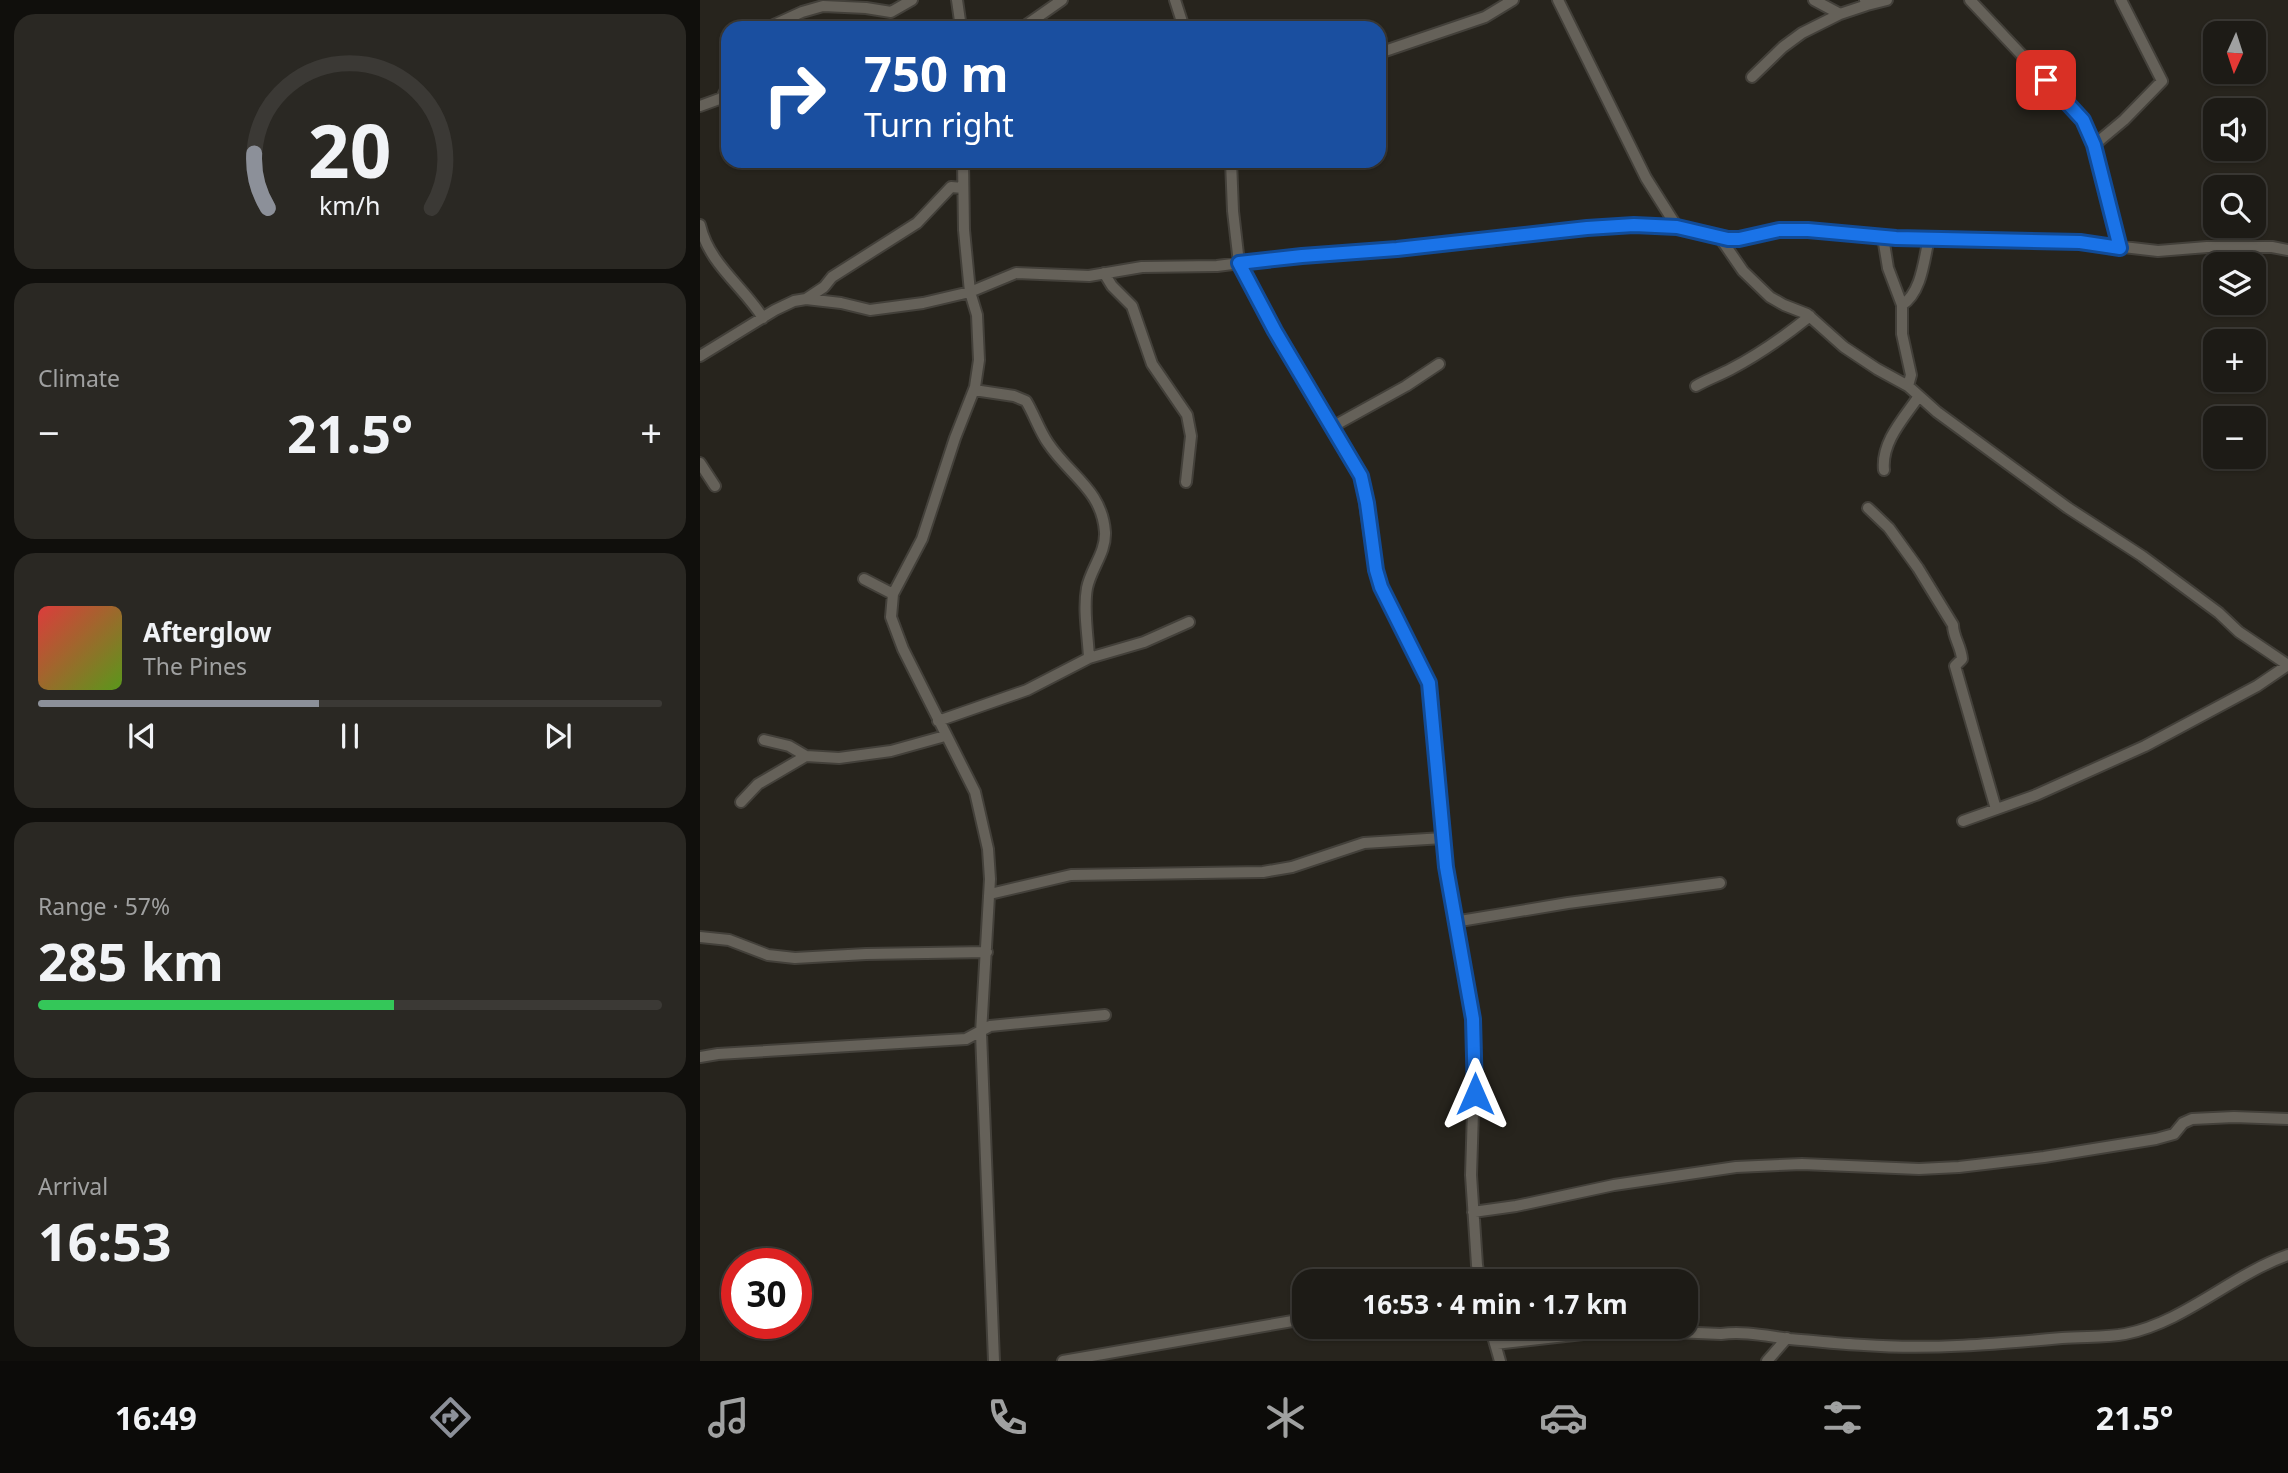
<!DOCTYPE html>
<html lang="en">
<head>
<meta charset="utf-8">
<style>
	:root { --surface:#1d1b16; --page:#2a2823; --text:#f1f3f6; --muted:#a0a1a1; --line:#3b3935; --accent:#8c9099 }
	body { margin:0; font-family:"Noto Sans",sans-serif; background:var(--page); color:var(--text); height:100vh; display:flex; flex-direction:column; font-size:26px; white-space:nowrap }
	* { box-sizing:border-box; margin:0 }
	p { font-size:23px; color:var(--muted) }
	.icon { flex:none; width:38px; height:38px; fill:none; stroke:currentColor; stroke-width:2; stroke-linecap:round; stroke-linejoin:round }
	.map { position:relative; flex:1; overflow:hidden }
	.panel { display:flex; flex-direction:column; gap:14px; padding:14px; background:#100f0c; width:700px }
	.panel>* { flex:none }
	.top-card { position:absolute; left:21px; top:21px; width:665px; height:147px; border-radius:21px; box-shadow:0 2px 5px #0004,0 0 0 2px var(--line); background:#1a4fa0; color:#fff; overflow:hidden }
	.needle { width:46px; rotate:183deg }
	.controls { position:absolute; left:1503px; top:21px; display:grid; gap:14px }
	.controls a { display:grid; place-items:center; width:63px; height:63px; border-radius:14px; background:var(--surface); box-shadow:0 2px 5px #0004,0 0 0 2px var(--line); font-size:35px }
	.speed { position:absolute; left:21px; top:1248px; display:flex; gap:14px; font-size:35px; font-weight:700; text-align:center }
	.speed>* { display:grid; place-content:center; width:91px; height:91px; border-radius:50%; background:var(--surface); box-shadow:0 2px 5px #0004,0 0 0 2px var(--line); line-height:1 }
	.speed .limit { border:10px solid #d22; background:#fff; color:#111 }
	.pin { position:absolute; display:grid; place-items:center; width:60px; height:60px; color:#fff; margin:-30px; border-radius:14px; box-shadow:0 4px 10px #0006 }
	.me { position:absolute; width:77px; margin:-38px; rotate:0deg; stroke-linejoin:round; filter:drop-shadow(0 0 5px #0008) }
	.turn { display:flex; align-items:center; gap:24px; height:147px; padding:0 28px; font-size:32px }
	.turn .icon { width:91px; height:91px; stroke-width:2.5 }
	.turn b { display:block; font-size:49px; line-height:60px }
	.big { font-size:52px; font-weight:700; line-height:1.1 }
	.panel .widget { flex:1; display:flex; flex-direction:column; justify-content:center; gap:10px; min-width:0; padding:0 24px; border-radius:21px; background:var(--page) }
	.panel .dial { align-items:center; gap:0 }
	.dial svg { height:182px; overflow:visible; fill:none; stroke:var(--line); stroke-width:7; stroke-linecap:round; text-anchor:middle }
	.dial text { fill:var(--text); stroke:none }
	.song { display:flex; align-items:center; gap:21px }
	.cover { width:84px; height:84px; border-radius:10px; background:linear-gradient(135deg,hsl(0 70% 55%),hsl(90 70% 35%)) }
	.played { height:7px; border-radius:4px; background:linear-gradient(90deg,var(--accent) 45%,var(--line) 45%) }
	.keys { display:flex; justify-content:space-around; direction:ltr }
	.heat { display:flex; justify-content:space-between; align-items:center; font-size:38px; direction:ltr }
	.charge { height:10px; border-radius:5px; background:linear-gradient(90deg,#34c759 57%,var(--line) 0) }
	.trip { position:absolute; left:592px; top:1269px; width:406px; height:70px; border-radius:21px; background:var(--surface); box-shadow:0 2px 5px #0004,0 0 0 2px var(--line); font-weight:700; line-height:70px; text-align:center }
	.tab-bar { display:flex; height:112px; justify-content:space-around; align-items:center; background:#0c0b09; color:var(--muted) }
	.tab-bar .icon { width:49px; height:49px }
	.tab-bar .on { color:var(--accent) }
	.tab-bar b { font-size:32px; color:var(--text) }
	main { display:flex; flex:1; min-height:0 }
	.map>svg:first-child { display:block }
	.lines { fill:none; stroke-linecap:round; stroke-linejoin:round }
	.minor-casing { stroke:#43403a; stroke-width:14 }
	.minor { stroke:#656159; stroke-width:10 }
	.route-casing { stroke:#114b97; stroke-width:18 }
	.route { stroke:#1a73e8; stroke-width:12 }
</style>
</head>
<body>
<main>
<section class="panel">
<div class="widget dial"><svg viewBox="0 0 100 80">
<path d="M14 69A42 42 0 1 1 86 69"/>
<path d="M14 69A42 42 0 0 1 8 45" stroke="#8c9099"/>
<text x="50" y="56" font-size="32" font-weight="700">20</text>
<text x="50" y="72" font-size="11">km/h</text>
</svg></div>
<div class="widget"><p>Climate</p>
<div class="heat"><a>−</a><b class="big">21.5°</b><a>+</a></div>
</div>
<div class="widget">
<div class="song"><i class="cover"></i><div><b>Afterglow</b><p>The Pines</p></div></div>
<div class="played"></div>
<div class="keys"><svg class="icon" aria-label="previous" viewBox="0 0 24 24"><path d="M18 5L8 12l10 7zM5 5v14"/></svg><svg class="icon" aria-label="pause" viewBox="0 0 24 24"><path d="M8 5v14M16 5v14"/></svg><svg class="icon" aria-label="next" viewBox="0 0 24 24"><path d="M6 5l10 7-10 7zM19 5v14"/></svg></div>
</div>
<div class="widget"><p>Range · 57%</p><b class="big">285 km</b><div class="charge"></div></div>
<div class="widget"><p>Arrival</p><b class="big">16:53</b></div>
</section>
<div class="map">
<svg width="1588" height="1361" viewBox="0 0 1588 1361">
	<rect width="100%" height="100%" fill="#27241d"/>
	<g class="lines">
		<defs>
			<path id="minor" d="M257,0L261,28
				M475,0L484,28
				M858,0L946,178L977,227
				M1114,0L1140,14L1167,5
				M1165,0L1167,5L1187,0
				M1270,0L1383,120L1394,145L1420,248
				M67,28L102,12L123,6L166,8L191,12L212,0
				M322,28L362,0
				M679,53L785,17L813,0
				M28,70V77
				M1052,77L1083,47L1102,33L1140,14
				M0,106L22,98L28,86
				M1394,145L1424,120L1462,81L1421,0
				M263,161L264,230L270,292L277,315L279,360L275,387L255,438L222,539L193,594L191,617L203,649L275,792L288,849L290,879L281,1033L294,1361
				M531,161L533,211L539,263L575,331L661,476L675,570L681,587L723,668L732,698L745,867L770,994L775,1047L771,1175L777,1265L780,1281
				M0,225C9,264 43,286 63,318
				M1183,237L1188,268L1202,305V334L1211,375L1208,386
				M1021,239L1043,271L1070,297L1084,305L1107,314L1144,347L1177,369L1208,386L1237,412L1368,508L1442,556L1519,613L1539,632L1588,665
				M404,273L412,286L432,306L452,364L487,415L491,436L486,482
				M106,299L124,287L132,277L217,223L251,187L263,188
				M1202,305C1222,292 1224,259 1229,238
				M0,356L75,310L94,301L106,299L141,303L170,310L223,303L270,292L316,273L389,276L442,267L517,266L602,255L788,241L887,228L934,225L977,227L1028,239H1039L1079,231L1108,230L1196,238L1380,242L1458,251L1507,247H1572L1588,250
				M996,386C1008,379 1020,375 1031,369C1060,354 1085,336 1110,316
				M274,390L314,396L326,401C334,414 339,430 348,443C370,476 402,490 405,532C406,553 391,568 387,588C383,610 388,635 389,658
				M632,427L706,386L739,364
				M0,463L15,486
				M1184,470C1181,442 1204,418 1219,396
				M1168,508L1189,528L1218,568L1253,625C1253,637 1261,646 1262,659L1255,666L1296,809
				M164,579L193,594
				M238,721L327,690L389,658L444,642L489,622
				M64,740L89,746L106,756L139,758L191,751L245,736
				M41,802L58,784L106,756
				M1263,821L1336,795L1445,746L1557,686L1588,665
				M290,894L371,875L563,872L592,867L664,843L743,838
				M754,922L868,903L1020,883
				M0,937L29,940L68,955L95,958L166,954L287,952
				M0,1057L18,1054L266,1039L290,1026L405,1015
				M773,1212L816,1206L914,1185L1036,1167L1102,1164L1219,1169L1259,1167L1344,1157L1456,1139L1474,1134L1483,1123L1492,1119L1534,1117L1588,1119
				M790,1326L800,1361
				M795,1344L936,1328L951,1331L1021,1334C1045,1331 1066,1336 1090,1339C1115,1341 1139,1344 1164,1345C1230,1350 1296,1344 1362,1338C1383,1336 1405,1338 1425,1334C1485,1322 1531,1275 1588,1255
				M363,1361L604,1319
				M1067,1361L1087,1338"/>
		</defs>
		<use href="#minor" class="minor-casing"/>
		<use href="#minor" class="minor"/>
	</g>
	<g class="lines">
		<defs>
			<path id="route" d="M775,1094L773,1019L746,867L729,683L681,587L676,570L667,503L661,476L575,331L539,263L602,256L697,249L887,228L934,225L977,227L1028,239H1039L1079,230H1108L1196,238L1380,242L1420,248L1394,145L1383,120L1346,80"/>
		</defs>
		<use href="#route" class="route-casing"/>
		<use href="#route" class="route"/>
	</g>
</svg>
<div class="controls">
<a><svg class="needle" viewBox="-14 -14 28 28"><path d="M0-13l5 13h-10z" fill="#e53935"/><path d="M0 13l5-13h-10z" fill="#a0a1a1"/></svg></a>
<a><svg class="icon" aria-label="sound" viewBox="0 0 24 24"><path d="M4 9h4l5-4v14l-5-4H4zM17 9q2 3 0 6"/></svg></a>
<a><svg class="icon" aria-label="search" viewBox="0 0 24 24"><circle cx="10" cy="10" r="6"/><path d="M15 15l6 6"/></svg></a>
<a><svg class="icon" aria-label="layers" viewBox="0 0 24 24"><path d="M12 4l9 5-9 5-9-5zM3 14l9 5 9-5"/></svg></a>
<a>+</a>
<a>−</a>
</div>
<div class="speed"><div class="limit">30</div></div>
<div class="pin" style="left:1346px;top:80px;background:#d93025"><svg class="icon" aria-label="arrive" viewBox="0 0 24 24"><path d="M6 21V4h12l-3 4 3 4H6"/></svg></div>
<svg class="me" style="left:775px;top:1094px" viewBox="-20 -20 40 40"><path d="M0-17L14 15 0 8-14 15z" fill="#1a73e8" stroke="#fff" stroke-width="4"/></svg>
<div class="trip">16:53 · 4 min · 1.7 km</div>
<div class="top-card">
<div class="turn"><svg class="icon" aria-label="right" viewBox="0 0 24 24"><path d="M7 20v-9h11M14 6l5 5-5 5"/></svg><div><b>750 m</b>Turn right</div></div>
</div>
</div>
</main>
<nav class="tab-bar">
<b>16:49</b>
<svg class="icon on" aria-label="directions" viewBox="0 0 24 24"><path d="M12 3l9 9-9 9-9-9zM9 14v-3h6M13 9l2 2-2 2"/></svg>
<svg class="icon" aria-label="music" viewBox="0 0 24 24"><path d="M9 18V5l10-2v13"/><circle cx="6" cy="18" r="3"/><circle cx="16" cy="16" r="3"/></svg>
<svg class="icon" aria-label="phone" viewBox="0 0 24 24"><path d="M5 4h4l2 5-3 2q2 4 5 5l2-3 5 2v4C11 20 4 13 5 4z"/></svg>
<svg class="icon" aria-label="climate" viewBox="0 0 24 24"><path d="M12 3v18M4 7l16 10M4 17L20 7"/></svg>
<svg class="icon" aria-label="car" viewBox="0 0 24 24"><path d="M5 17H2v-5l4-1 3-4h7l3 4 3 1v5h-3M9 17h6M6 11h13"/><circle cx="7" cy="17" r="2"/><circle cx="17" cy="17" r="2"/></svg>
<svg class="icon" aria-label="filters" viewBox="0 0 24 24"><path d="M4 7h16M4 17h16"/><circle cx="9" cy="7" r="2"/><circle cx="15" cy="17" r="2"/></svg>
<b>21.5°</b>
</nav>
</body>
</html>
